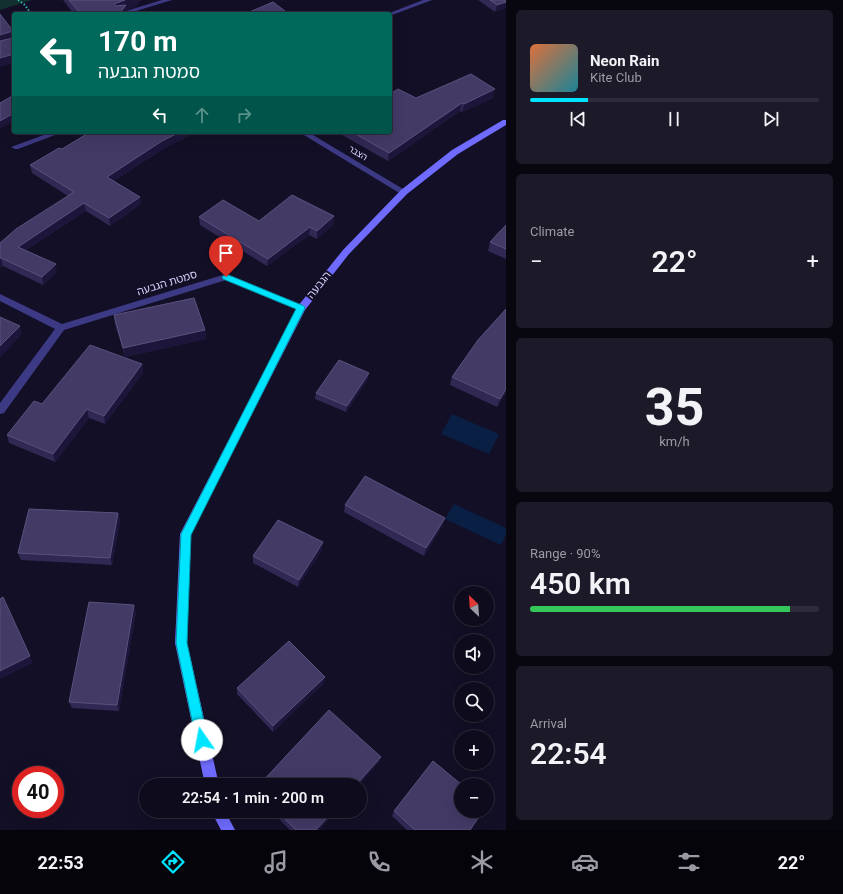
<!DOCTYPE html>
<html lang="en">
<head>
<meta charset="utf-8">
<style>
	:root { --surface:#0e0b1c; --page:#1c1929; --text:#f1f3f6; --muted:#9b9ba3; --line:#2e2b3b; --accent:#00e5ff }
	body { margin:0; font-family:Roboto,"Noto Sans Hebrew",sans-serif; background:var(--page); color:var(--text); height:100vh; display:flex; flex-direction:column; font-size:15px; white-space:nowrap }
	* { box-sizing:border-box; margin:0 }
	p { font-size:13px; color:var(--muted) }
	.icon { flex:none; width:22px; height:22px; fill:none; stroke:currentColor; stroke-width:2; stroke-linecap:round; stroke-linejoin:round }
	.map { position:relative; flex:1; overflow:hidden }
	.panel { display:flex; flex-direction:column; gap:10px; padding:10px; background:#08060f; width:337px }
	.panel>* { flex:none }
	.top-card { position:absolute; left:12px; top:12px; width:380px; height:122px; border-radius:4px; box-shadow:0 4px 16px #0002,0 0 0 1px var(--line); background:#00695c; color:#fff; overflow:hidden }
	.needle { width:26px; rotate:335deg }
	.tools { position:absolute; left:454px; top:586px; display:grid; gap:8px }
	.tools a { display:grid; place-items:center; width:40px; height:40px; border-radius:50%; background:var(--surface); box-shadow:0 4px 16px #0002,0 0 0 1px var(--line); font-size:20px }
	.speed { position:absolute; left:12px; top:766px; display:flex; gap:8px; font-size:20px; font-weight:700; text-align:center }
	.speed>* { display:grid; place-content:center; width:52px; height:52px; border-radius:50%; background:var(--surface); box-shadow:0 4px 16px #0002,0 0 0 1px var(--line); line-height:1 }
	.speed .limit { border:6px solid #d22; background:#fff; color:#111 }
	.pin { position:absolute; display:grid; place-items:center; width:34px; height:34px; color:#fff; margin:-41px -17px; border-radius:50% 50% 50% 0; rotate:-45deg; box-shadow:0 0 4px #0007 }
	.pin .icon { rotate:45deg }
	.me { position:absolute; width:44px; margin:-22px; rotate:348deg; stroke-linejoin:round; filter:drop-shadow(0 0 3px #0008) }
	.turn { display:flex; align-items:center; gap:14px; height:84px; padding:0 20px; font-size:18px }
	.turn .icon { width:52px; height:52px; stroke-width:2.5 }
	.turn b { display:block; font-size:28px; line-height:34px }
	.lanes { display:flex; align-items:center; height:38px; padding:0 20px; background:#0003; justify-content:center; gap:20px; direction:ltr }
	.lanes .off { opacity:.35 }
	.big { font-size:30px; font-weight:600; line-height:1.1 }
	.panel .card { flex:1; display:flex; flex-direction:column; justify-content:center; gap:6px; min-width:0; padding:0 14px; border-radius:6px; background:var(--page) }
	.panel .dial { align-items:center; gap:0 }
	.dial b { font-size:52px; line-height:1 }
	.song { display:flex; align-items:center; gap:12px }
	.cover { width:48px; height:48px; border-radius:6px; background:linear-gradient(135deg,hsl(20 70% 55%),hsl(190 70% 35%)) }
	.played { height:4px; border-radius:2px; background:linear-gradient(90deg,var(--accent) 20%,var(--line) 20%) }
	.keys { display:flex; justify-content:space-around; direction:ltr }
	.heat { display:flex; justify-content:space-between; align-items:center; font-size:22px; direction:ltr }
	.charge { height:6px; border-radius:3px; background:linear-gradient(90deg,#34c759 90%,var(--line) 0) }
	.trip { position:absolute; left:139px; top:778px; width:228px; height:40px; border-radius:20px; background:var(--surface); box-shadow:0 4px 16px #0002,0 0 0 1px var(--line); font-weight:600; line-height:40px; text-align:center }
	.dock { display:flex; height:64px; justify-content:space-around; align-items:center; background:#06040b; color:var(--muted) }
	.dock .icon { width:28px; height:28px }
	.dock .active { color:var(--accent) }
	.dock b { font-size:18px; color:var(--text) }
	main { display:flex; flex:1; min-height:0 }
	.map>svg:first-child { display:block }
	.green { fill:#12302f }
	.water { fill:#0a1f44 }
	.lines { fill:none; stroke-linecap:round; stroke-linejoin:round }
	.path { stroke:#2fb8b0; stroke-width:2; stroke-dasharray:1.5 2; stroke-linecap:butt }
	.street { fill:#3d3a85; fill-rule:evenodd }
	.secondary { fill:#6f6bff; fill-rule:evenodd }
	.wall { fill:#312854 }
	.shaded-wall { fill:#1d163a }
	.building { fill:#433a66; stroke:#5a527e }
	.route { fill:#00e5ff; stroke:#0095a6 }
	.labels { text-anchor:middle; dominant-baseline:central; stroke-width:4; stroke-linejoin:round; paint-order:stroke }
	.far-street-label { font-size:9px; fill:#d9d4ff; stroke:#130f26 }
	.street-label { font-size:11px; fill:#d9d4ff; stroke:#130f26 }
</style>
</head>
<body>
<main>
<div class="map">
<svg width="506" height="830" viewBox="0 0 506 830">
	<rect width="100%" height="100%" fill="#130f26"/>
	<path class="green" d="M0,0H32L0,10Z"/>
	<path class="water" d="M452,414L499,434L489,454L441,434Z
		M454,504L506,528V535L501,545L445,519Z"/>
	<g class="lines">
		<path class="path" d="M18,0L25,5L31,14"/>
		<path class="street" d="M162,0H172L126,14H116Z
			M423,0H432L392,15L387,14Z
			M52,132H63L18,149H15L11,147Z
			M299,132H308L408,192L404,195L401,194Z
			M226,274L304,306L306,308L304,310H298L226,280L64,330L4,413L0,414V403L55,329L0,301V294L62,324Z"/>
		<path class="secondary" d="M503,120H506V125L458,154L407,194L349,254L305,310L191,534L187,643L219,785H205L175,643L180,534L298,306L343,250L401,190L452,150Z
			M211,811H225L235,830H221Z"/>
	</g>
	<path class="wall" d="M63,0H141L135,7L127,9V14H74Z
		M478,0H506L495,12Z
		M416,98H493L462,112L460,111L388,161L337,132H390Z
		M90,132H196L163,149L114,181L141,204L110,226L86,211L26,250L57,272L43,285L3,266L0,268V243L68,196L32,173L30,165L62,149Z
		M199,217L259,221L334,224L317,239L309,235L267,266L200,225Z
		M506,225V259L488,251L490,242Z
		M114,315L205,330L206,339L125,357L115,324Z
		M142,364L143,373L105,424L89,418L55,462L9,443L7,435L42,404Z
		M452,377L506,393L497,407L450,385Z
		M368,379L346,412L315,399L316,393Z
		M345,505L445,518L443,525L424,556L344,512Z
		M118,513L120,521L112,565L21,560L18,553Z
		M322,550L298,587L253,563V556Z
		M136,612L119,711L72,708L69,702Z
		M324,683L273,732L237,694V688Z
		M271,811H336L319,830H290Z
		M394,811L470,830H407L392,816Z"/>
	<path class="shaded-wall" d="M125,0H141L135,7L127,9V14H119L115,13L114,4Z
		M506,2V8L495,12L497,5Z
		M13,31L14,38L0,44V35Z
		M14,54V63L0,67V58Z
		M495,89L493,98L462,112L464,104Z
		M462,103L460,111L388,161L389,153Z
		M14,113V121L0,129V121Z
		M180,132H196L163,149L108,185L107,177L162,141Z
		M140,197L141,204L110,226L109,218Z
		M84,203L86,211L20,254L18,247Z
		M334,216V224L317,239V231Z
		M310,227L309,235L267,266L268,259Z
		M0,258H1L3,266L0,268Z
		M56,264L57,272L43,285L42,277Z
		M20,326L22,334L0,358V346Z
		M205,330L206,339L125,357L123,348Z
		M142,364L143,373L105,424L104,416Z
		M369,373L368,379L346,412L347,406Z
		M506,389V393L497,407L500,399Z
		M87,409L89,418L55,462L53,454Z
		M118,513L120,521L112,565L110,558Z
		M445,518L443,525L424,556L426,548Z
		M323,542L322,550L298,587L299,580Z
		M3,597L33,663L0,679V671Z
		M134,605L136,612L119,711L117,705Z
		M325,677L324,683L273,732V726Z
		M381,757L379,762L359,785H356Z
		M333,811H336L319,830H316Z"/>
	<path class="building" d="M69,0H125L114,4L115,6L126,5L119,14H81Z
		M490,0H506V2L497,5Z
		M273,2L289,14H245Z
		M0,14L13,31L0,35Z
		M14,33V54L0,58V41L13,38Z
		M471,74L495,89L464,104L462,103L389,153L352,132H390V94L398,89L416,98Z
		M14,95V113L0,121V103Z
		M90,132H180L162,141L107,177L140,197L109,218L84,203L18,247L56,264L42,277L1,258H0V243L16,229L74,192L30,165L59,148L62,149Z
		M292,195L334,216L317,231L310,227L268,259L199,217L223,200L259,221Z
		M506,225V249L490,242Z
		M194,298L205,330L123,348L114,315Z
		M506,309V389L500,399L452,377L478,340Z
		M0,317L20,326L0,346Z
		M90,345L142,364L104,416L87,409L53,454L7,435L34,401L42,404Z
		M339,360L369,373L347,406L316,393Z
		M365,476L445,518L426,548L345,505Z
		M29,509L118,513L110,558L18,553Z
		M278,520L323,542L299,580L253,556Z
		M3,597L30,656L0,671V599Z
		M89,602L134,605L117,705L69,702Z
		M289,641L325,677L273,726L237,688Z
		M329,710L381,757L356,785H259Z
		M433,761L462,785H461V811H483L470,830H415L394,811Z
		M277,811H333L316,830H296Z"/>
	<path class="route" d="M226,274L304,306L305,308L191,535L187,643L208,740L206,744L202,746L198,744L196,740L176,643L181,534L296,309L223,279L222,277Z"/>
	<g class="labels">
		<g class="far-street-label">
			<text transform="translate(358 153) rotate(31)">הצבר</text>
		</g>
		<g class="street-label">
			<text transform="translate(167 283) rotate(-17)">סמטת הגבעה</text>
			<text transform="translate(319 285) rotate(-51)">הגבעה</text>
		</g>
	</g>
</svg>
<div class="tools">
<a><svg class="needle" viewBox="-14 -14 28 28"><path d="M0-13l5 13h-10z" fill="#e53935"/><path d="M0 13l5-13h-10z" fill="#9b9ba3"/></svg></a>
<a><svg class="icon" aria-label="sound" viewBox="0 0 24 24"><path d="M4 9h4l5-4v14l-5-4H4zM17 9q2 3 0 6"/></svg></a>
<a><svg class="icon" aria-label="search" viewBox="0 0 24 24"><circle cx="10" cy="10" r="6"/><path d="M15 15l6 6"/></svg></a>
<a>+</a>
<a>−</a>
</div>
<div class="speed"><div class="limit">40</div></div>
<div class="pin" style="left:226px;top:277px;background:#d93025"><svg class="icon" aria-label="arrive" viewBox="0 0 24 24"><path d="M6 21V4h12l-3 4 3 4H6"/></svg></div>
<svg class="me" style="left:202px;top:740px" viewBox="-20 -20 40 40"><circle r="19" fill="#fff"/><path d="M0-13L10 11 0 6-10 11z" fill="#00e5ff"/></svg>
<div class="trip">22:54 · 1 min · 200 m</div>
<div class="top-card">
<div class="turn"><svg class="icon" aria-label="left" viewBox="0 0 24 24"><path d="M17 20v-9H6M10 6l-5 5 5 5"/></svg><div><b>170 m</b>סמטת הגבעה</div></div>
<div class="lanes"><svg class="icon" aria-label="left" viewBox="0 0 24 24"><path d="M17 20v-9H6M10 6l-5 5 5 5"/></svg><svg class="icon off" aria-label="ahead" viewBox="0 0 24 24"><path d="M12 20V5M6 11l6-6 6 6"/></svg><svg class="icon off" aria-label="right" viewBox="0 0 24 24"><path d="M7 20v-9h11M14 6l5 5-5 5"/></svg></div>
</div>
</div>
<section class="panel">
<div class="card">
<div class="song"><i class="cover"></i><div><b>Neon Rain</b><p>Kite Club</p></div></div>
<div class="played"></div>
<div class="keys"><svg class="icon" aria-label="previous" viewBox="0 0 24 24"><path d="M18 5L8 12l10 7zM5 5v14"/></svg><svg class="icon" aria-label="pause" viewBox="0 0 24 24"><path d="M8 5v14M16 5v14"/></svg><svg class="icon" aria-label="next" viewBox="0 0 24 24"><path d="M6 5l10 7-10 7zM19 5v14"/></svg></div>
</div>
<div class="card"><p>Climate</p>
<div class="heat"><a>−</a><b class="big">22°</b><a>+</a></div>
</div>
<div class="card dial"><b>35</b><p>km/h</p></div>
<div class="card"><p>Range · 90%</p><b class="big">450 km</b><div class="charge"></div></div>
<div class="card"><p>Arrival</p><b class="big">22:54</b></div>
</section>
</main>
<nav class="dock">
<b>22:53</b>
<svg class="icon active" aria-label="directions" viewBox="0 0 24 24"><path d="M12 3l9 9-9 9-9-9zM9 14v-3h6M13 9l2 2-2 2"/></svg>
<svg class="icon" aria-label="music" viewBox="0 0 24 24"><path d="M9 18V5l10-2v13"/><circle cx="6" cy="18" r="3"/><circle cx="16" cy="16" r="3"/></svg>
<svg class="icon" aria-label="phone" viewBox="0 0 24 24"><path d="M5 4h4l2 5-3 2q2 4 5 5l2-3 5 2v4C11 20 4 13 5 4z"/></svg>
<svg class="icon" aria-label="climate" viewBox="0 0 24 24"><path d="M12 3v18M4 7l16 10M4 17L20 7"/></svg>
<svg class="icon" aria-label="car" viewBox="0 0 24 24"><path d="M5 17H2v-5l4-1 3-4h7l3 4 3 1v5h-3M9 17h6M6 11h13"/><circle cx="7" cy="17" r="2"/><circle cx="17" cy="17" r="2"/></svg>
<svg class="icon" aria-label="filters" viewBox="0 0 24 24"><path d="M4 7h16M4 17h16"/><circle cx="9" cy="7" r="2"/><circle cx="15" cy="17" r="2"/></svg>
<b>22°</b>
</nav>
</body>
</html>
